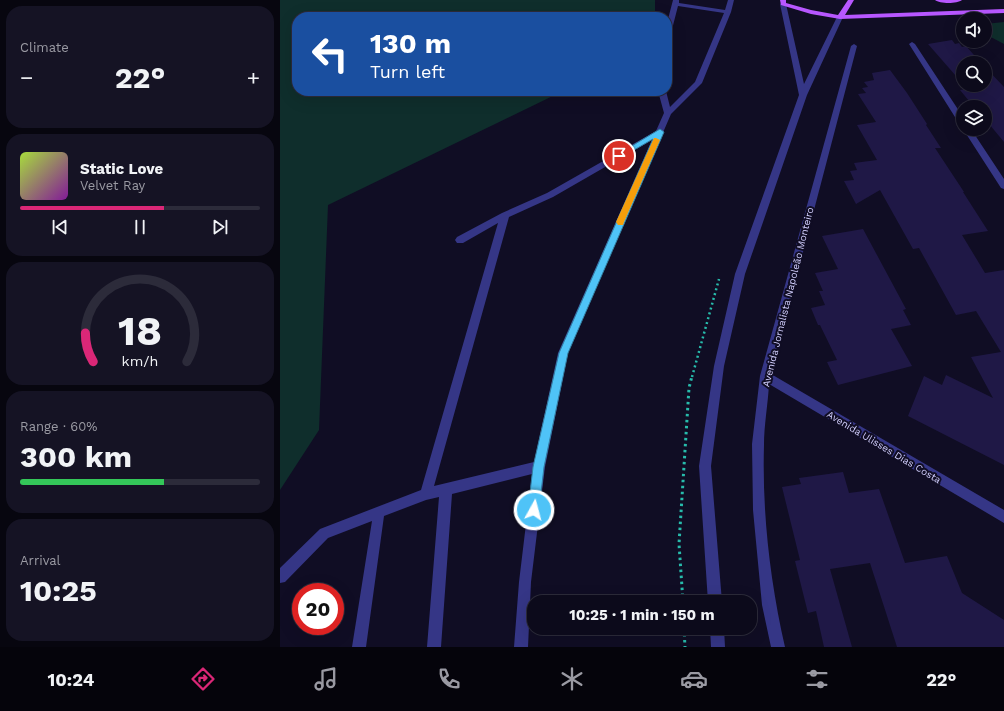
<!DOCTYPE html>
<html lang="en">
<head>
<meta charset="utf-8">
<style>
	:root { --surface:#0c0a1b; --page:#151324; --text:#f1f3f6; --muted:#9a9aa3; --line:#2c2b3a; --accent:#db2777 }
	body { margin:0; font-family:"Work Sans",sans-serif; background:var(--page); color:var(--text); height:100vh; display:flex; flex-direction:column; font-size:15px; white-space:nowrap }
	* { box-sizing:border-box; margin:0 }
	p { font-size:13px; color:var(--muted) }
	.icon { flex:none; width:22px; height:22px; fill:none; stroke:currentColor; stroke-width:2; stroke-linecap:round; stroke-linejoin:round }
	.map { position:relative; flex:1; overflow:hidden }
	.drawer { display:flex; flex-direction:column; gap:6px; padding:6px; background:#07060f; width:280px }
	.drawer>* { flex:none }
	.top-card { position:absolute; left:12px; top:12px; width:380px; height:84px; border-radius:16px; box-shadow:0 4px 16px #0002,0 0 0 1px var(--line); background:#1a4fa0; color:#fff; overflow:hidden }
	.tools { position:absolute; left:676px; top:12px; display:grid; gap:8px }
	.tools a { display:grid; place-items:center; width:36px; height:36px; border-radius:50%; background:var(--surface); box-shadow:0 4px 16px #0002,0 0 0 1px var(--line); font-size:20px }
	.speed { position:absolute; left:12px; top:583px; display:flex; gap:8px; font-size:20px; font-weight:700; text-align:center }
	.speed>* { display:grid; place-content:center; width:52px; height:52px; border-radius:50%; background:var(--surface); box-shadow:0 4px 16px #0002,0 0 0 1px var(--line); line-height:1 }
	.speed .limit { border:6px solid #d22; background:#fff; color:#111 }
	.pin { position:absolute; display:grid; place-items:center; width:34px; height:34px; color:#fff; margin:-17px; border:2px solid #fff; border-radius:50%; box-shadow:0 1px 4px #0007 }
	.me { position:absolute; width:44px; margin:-22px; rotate:7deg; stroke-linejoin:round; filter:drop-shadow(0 0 3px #0008) }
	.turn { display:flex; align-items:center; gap:14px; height:84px; padding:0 12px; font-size:18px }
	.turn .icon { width:52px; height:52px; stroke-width:2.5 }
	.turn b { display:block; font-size:28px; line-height:34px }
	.big { font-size:30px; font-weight:700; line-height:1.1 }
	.drawer .tile { flex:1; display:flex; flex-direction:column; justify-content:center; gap:6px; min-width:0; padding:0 14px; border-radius:16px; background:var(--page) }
	.drawer .dial { align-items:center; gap:0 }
	.dial svg { height:104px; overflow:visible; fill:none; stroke:var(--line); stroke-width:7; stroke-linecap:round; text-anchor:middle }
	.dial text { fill:var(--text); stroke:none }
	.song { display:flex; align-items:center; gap:12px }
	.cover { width:48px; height:48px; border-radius:6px; background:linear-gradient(135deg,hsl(80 70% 55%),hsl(290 70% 35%)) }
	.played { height:4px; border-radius:2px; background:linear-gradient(90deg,var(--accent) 60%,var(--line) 60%) }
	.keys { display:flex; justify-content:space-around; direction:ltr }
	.heat { display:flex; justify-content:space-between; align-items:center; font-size:22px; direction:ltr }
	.charge { height:6px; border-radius:3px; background:linear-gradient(90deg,#34c759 60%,var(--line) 0) }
	.trip { position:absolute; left:247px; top:595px; width:230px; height:40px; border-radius:16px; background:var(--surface); box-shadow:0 4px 16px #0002,0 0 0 1px var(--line); font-weight:700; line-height:40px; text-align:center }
	.menu { display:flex; height:64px; justify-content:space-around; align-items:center; background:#05040b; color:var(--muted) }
	.menu .icon { width:28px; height:28px }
	.menu .current { color:var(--accent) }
	.menu b { font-size:18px; color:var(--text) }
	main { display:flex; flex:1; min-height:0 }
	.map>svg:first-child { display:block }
	.green { fill:#0f2e2c }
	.building { fill:#1f1846 }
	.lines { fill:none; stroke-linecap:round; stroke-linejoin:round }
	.path-far1 { stroke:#27bbab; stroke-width:2.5; stroke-dasharray:2 3; stroke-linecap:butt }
	.path { stroke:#27bbab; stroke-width:3; stroke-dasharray:2.5 3.5; stroke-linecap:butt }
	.minor { fill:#353686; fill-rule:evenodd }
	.major { fill:#b757ff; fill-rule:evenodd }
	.route { fill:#4fc3f7; stroke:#337fa1 }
	.slow { fill:#f59e0b }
	.labels { text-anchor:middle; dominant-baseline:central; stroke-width:4; stroke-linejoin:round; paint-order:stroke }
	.street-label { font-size:10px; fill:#d3d0ff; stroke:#100d24 }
</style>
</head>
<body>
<main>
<section class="drawer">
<div class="tile"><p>Climate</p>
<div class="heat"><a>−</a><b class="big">22°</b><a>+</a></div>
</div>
<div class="tile">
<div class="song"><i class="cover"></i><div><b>Static Love</b><p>Velvet Ray</p></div></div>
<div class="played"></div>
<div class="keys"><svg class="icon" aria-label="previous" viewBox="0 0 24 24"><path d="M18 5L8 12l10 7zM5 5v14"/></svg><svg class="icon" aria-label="pause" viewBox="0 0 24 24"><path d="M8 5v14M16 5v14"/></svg><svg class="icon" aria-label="next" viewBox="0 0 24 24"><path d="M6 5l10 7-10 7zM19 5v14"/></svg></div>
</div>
<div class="tile dial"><svg viewBox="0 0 100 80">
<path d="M14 69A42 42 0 1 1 86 69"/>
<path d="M14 69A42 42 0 0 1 8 47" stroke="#db2777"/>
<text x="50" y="56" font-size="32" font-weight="700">18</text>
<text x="50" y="72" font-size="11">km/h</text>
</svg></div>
<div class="tile"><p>Range · 60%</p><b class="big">300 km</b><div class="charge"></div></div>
<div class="tile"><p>Arrival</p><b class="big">10:25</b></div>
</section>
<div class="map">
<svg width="724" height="647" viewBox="0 0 724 647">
	<rect width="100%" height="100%" fill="#100d24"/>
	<path class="green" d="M0,0H375V17H17V91H283L48,205L39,430L0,490Z
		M724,22V44L705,34V24Z"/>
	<path class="building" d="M672,40L675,44L679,43L682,47L686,46L701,63H683V84L648,44Z
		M705,67L724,87V142L705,119V107H694L680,90L687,89L684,85H705Z
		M610,70L627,93L647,124L646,125L661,148H655L684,192H683L708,231L682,235L705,273L724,270V465L628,416L644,376L662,385L666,375L713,398L691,357L721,352L696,311L676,315L639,248L633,249L600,190L576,204L564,181L574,180L570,171L577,170L574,163L597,160L577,125L596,122L578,94L586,93L582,88L588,87L584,82L594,80L592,73Z
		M583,229L626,309L623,310L631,325L611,329L632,366L558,385L547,362L557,360L540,325H538L531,308L545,305L539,291H543L535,273L558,269L542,236Z
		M563,472L569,493L599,489L625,563L667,556L682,593L724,620V647H617L590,563L550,569L572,647H544L536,611L528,613L515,561L520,560L502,487L521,484L519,478Z"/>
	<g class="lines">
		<path class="path-far1" d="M412,377L439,279"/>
		<path class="path" d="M403,602L399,544L409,388L412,376
			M404,628L405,647"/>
		<path class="minor" d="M393,0H399V3L445,10L448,0H454L451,12L422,83L391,114L288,353L265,467L251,582L248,647H234L239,582L252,474L172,494L161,647H147L159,497L146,500L104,516L86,647H72L92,521L48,538L5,582L0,583V568L40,529L141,490L218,223L183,243H177L175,240L177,237L222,213L267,193L376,131L384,113L378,91H386L390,107L415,82L444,13L398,6L390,37L387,39V23ZM372,140L278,353L254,462L154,486L229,217L273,197Z
			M503,2L506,4L524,84L557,17L560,15L563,17L527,95L465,274L444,366L431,466L442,602H428L419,466L434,366L455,274L519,95L500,4Z
			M632,42L635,44L683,117V126L680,125L629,44Z
			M574,44L577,46L491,374L724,510V523L489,384C488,404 484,425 484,445C482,512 490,581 505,647H491L482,605L473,510L472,444L480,376L571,46Z
			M683,129H691L724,179V189L721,188Z
			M430,628H444L445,647H431Z"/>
		<path class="major" d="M500,0H506V3L531,10L558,15L568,0H574L565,15L724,9V13L560,19L531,14L501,5Z
			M655,0H682C677,4 660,4 655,0Z"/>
	</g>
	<path class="route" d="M380,129L384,132L288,353L264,467L259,510L257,514L254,515L250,514L248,510L253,467L279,353L373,139L342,157L339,158L335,156Z"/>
	<path class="slow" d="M374,138H376L380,140L344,222L343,225H338L336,222Z"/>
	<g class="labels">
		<g class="street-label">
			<text transform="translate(508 297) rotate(-76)">Avenida Jornalista Napoleão Monteiro</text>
			<text transform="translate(604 447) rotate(31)">Avenida Ulisses Dias Costa</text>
		</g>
	</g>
</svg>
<div class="tools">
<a><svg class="icon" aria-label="sound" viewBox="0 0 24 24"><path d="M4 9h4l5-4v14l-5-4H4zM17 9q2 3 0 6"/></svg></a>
<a><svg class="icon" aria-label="search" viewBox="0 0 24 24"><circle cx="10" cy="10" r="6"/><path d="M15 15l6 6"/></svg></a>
<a><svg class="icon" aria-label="layers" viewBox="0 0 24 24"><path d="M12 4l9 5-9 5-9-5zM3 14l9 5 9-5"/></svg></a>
</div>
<div class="speed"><div class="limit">20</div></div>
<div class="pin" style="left:339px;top:156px;background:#d93025"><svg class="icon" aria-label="arrive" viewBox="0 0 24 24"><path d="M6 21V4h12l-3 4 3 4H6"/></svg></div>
<svg class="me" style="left:254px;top:510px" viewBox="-20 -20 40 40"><circle r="17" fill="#4fc3f7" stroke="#fff" stroke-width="3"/><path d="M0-11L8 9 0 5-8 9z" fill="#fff"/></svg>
<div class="trip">10:25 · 1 min · 150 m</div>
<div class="top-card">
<div class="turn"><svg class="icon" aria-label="left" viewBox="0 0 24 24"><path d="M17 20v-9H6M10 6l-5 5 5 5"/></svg><div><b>130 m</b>Turn left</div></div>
</div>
</div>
</main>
<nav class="menu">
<b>10:24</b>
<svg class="icon current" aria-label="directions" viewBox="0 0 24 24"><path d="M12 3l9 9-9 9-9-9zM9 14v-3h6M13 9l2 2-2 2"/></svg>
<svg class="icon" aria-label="music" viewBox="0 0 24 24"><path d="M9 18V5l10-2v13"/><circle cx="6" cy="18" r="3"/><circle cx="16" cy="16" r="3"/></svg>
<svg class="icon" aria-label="phone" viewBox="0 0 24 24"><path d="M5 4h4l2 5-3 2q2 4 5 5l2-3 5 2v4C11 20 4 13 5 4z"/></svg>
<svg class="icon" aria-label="climate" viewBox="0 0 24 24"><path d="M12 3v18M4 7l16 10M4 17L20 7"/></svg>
<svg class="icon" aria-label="car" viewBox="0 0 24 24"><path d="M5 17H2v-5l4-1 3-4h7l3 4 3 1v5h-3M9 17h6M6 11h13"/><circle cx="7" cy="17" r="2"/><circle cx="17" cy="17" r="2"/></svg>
<svg class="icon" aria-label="filters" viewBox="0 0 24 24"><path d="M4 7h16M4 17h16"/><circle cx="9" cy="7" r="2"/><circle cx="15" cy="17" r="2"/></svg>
<b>22°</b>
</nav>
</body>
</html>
